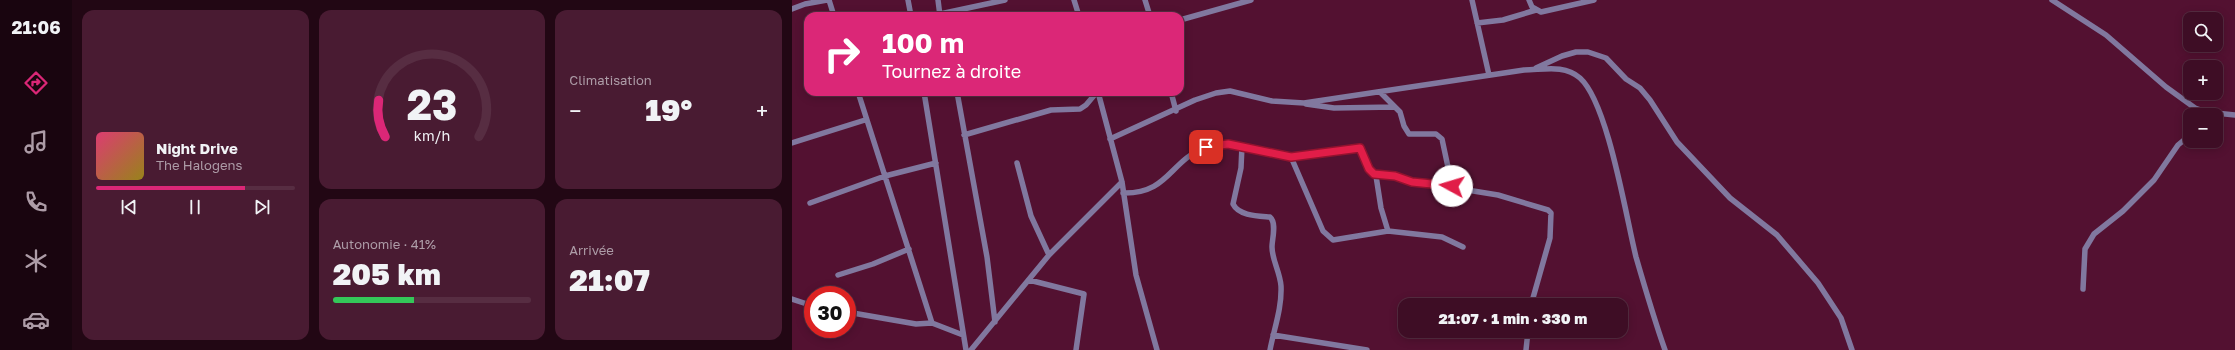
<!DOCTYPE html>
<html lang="fr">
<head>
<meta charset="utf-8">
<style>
	:root { --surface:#3e0d25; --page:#491b32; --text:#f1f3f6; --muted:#ad9ca7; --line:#572d42; --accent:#db2777 }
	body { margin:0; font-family:"Golos Text",sans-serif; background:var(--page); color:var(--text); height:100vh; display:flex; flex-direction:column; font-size:15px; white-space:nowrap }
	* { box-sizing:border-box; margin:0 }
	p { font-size:13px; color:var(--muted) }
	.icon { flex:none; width:22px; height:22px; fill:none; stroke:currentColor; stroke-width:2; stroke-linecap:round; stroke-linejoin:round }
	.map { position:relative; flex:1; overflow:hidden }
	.details { display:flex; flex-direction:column; gap:10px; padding:10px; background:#220714; width:720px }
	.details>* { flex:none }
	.hud { position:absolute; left:12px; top:12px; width:380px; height:84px; border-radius:12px; box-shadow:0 2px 10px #0003,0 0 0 1px var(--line); background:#db2777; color:#fff; overflow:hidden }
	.fabs { position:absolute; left:1391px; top:12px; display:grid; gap:8px }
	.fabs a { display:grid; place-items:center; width:40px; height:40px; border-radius:8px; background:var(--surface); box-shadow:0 2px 10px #0003,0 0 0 1px var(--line); font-size:20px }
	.speed { position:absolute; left:12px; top:286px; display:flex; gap:8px; font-size:20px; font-weight:700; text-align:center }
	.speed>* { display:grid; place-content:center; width:52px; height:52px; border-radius:50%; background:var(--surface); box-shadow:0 2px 10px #0003,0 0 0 1px var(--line); line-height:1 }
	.speed .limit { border:6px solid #d22; background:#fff; color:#111 }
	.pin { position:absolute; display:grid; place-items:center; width:34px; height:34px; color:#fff; margin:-17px; border-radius:8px; box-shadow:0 2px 6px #0006 }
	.me { position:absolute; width:44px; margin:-22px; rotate:276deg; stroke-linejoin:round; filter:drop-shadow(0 0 3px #0008) }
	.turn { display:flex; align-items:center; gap:14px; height:84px; padding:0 12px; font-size:18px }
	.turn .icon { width:52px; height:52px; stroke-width:2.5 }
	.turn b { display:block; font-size:28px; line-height:34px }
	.big { font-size:30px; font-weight:800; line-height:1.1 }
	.details .tile { flex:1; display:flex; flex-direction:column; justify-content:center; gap:6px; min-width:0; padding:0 14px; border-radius:12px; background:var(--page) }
	.details .dial { align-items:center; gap:0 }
	.dial svg { height:104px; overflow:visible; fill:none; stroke:var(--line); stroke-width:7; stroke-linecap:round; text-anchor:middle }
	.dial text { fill:var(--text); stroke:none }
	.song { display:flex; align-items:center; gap:12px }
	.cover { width:48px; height:48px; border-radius:6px; background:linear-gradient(135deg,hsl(340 70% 55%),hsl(50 70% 35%)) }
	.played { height:4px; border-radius:2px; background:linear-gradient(90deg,var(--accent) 75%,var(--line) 75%) }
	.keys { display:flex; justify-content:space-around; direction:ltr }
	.heat { display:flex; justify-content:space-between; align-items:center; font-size:22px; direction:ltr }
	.charge { height:6px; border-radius:3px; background:linear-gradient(90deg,#34c759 41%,var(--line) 0) }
	.details .tiles { flex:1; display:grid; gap:10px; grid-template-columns:repeat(3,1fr) }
	.tile:first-child { grid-row:span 2 }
	.trip { position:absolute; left:606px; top:298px; width:230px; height:40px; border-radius:12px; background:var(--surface); box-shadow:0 2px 10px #0003,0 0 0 1px var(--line); font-weight:800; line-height:40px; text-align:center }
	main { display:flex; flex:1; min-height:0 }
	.menu { display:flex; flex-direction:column; width:72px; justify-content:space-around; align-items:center; background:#19050f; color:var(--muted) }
	.menu .icon { width:28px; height:28px }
	.menu .current { color:var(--accent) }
	.menu b { font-size:18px; color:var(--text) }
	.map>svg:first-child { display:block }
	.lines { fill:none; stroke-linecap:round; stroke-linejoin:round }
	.minor { stroke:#81789f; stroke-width:5.5 }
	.route-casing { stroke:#92132f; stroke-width:10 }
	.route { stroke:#e11d48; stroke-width:7 }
</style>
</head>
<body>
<main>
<nav class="menu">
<b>21:06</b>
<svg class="icon current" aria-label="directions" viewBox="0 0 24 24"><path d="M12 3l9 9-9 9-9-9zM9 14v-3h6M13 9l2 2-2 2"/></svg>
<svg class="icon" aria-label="music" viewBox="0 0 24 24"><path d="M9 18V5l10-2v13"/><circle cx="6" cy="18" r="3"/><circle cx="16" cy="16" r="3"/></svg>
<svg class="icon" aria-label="phone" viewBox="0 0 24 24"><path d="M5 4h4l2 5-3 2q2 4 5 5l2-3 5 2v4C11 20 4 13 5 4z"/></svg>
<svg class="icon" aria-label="climate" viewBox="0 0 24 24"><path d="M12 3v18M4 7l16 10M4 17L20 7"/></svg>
<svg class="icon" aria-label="car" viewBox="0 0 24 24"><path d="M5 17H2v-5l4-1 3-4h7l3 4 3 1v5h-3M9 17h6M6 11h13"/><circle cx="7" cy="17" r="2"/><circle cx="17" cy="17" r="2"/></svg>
</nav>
<section class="details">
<div class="tiles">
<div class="tile">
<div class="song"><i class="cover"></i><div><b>Night Drive</b><p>The Halogens</p></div></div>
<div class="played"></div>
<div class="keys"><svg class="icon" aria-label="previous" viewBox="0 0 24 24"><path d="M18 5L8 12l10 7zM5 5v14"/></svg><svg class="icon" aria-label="pause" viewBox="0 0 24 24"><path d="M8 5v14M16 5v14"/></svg><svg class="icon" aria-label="next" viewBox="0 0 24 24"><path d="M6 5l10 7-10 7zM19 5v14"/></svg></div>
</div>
<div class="tile dial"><svg viewBox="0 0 100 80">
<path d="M14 69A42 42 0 1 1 86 69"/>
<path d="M14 69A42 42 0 0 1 9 41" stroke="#db2777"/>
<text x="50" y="56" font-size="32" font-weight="700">23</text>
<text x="50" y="72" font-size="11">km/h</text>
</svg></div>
<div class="tile"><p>Climatisation</p>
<div class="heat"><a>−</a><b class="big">19°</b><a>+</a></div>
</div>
<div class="tile"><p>Autonomie · 41%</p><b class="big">205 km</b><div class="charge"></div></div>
<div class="tile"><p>Arrivée</p><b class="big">21:07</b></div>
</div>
</section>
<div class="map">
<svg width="1443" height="350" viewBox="0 0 1443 350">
	<rect width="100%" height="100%" fill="#531131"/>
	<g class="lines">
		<path class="minor" d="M37,0L42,16
			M116,0L119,16
			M146,0L148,16
			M282,0L287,16
			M353,0L358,16
			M680,0L697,75
			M737,0L740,7L749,12L802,0
			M1260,0L1314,35L1374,87L1403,108L1414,112L1443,115
			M0,9L13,4L35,0
			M148,14L213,0
			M388,20L459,0
			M685,23L711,20L744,10
			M744,68L770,56L784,52H796L814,58L834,79L848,88L858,100L885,142L938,198L985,235L1026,283L1049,318L1060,350
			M66,92L140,323
			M132,92L174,350
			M165,92L195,257L203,322
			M306,92L330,182L344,275L365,350
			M379,92L384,111
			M588,92L608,112L612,126L617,134H644L650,139L660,186L669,189L706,195L756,210L759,213L758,238L739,305
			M514,104L542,108L603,107
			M172,135L259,110L288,109L294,105L305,92
			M318,139L403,100L424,93L438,91L480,101L512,103L732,70C751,70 772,64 788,78C816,103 834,217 844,257C853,288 862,319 873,350
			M0,143L73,120
			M450,146L449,168L441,204C447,216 466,216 478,217C485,223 480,239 480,247C480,260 488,272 489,286C490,308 482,329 478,350
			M499,157L531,231L541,240L596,231L650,237L671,247
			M225,163L239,216L257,255
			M582,174L603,177L620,182L660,186
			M331,193C377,194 377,161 414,147C443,137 470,155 498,157C520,158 546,151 568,148L577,169L584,176L589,208L596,231
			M18,203L93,176L144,163
			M46,275L81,264L117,249
			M237,280L292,294L284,350
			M1291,289L1293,249L1302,234L1331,211L1362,180L1386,145L1398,135
			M0,299L21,306
			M55,312L124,324L140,323L171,335
			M481,335L575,350
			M179,350L257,255L330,182
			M734,350L736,331"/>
	</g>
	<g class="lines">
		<defs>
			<path id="route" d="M414,147L436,144L499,157L568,148L577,169L582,174L603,176L620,182L660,186"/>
		</defs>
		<use href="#route" class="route-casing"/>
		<use href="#route" class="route"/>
	</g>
</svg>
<div class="fabs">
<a><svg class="icon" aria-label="search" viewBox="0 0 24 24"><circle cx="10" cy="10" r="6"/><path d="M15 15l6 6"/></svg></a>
<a>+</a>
<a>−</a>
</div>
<div class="speed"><div class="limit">30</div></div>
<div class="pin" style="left:414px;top:147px;background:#d93025"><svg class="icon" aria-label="arrive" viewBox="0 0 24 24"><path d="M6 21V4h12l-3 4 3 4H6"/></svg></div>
<svg class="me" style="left:660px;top:186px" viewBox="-20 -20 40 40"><circle r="19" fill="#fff"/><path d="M0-13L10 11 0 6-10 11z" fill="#e11d48"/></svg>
<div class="trip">21:07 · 1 min · 330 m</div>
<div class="hud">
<div class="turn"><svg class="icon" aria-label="right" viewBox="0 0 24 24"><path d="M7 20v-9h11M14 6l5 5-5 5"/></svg><div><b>100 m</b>Tournez à droite</div></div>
</div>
</div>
</main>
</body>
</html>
